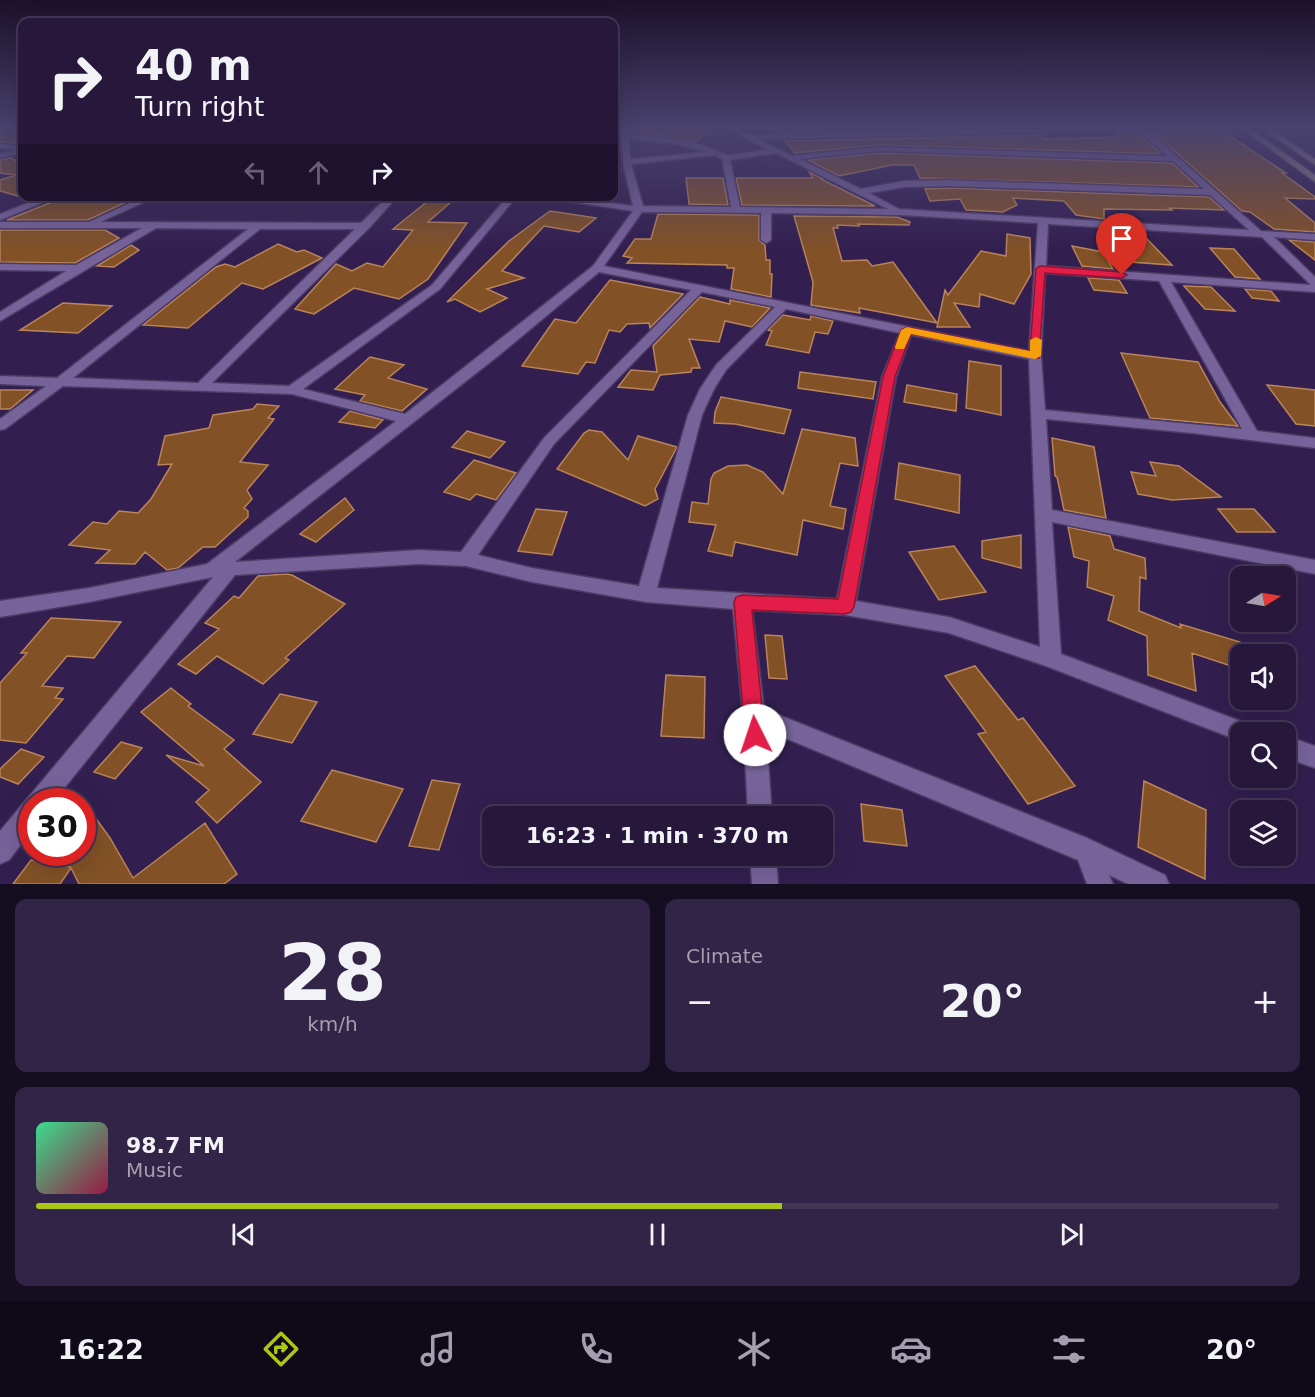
<!DOCTYPE html>
<html lang="en">
<head>
<meta charset="utf-8">
<style>
	:root { --surface:#26173b; --page:#322446; --text:#f1f3f6; --muted:#a49faf; --line:#423655; --accent:#abc614 }
	body { margin:0; font-family:"DejaVu Sans",sans-serif; background:var(--page); color:var(--text); height:100vh; display:flex; flex-direction:column; font-size:22px; white-space:nowrap }
	* { box-sizing:border-box; margin:0 }
	p { font-size:20px; color:var(--muted) }
	.icon { flex:none; width:33px; height:33px; fill:none; stroke:currentColor; stroke-width:2; stroke-linecap:round; stroke-linejoin:round }
	.map { position:relative; height:884px; overflow:hidden }
	.panel { display:flex; flex-direction:column; gap:15px; padding:15px; background:#150d20; flex:1 }
	.panel>* { flex:none }
	.top-card { position:absolute; left:18px; top:18px; width:600px; height:183px; border-radius:12px; box-shadow:0 6px 24px #0002,0 0 0 2px var(--line); background:#26173b; color:var(--text); overflow:hidden }
	.needle { width:39px; rotate:79deg }
	.controls { position:absolute; left:1230px; top:566px; display:grid; gap:12px }
	.controls a { display:grid; place-items:center; width:66px; height:66px; border-radius:12px; background:var(--surface); box-shadow:0 6px 24px #0002,0 0 0 2px var(--line); font-size:30px }
	.speed { position:absolute; left:18px; top:788px; display:flex; gap:12px; font-size:30px; font-weight:700; text-align:center }
	.speed>* { display:grid; place-content:center; width:78px; height:78px; border-radius:50%; background:var(--surface); box-shadow:0 6px 24px #0002,0 0 0 2px var(--line); line-height:1 }
	.speed .limit { border:9px solid #d22; background:#fff; color:#111 }
	.pin { position:absolute; display:grid; place-items:center; width:51px; height:51px; color:#fff; margin:-62px -26px; border-radius:50% 50% 50% 0; rotate:-45deg; box-shadow:0 0 6px #0007 }
	.pin .icon { rotate:45deg }
	.me { position:absolute; width:66px; margin:-33px; rotate:356deg; stroke-linejoin:round; filter:drop-shadow(0 0 4px #0008) }
	.turn { display:flex; align-items:center; gap:21px; height:126px; padding:0 18px; font-size:27px }
	.turn .icon { width:78px; height:78px; stroke-width:2.5 }
	.turn b { display:block; font-size:42px; line-height:51px }
	.lanes { display:flex; align-items:center; height:57px; padding:0 18px; background:#0003; justify-content:center; gap:30px; direction:ltr }
	.lanes .off { opacity:.35 }
	.big { font-size:45px; font-weight:800; line-height:1.1 }
	.panel .tile { flex:1; display:flex; flex-direction:column; justify-content:center; gap:9px; min-width:0; padding:0 21px; border-radius:12px; background:var(--page) }
	.panel .dial { align-items:center; gap:0 }
	.dial b { font-size:78px; line-height:1 }
	.song { display:flex; align-items:center; gap:18px }
	.cover { width:72px; height:72px; border-radius:9px; background:linear-gradient(135deg,hsl(150 70% 55%),hsl(340 70% 35%)) }
	.played { height:6px; border-radius:3px; background:linear-gradient(90deg,var(--accent) 60%,var(--line) 60%) }
	.keys { display:flex; justify-content:space-around; direction:ltr }
	.heat { display:flex; justify-content:space-between; align-items:center; font-size:33px; direction:ltr }
	.panel .tiles { flex:1; display:grid; gap:15px; grid-template-columns:1fr 1fr }
	.tile:last-child { grid-column:span 2 }
	.trip { position:absolute; left:482px; top:806px; width:351px; height:60px; border-radius:12px; background:var(--surface); box-shadow:0 6px 24px #0002,0 0 0 2px var(--line); font-weight:800; line-height:60px; text-align:center }
	.tab-bar { display:flex; height:96px; justify-content:space-around; align-items:center; background:#0f0918; color:var(--muted) }
	.tab-bar .icon { width:42px; height:42px }
	.tab-bar .selected { color:var(--accent) }
	.tab-bar b { font-size:27px; color:var(--text) }
	.map>svg:first-child { display:block }
	.building { fill:#825126; stroke:#b9845a; stroke-width:1.5 }
	.lines { fill:none; stroke-linecap:round; stroke-linejoin:round }
	.minor-casing { stroke:#4d3b66; stroke-width:3 }
	.tertiary-casing { stroke:#4d3b66; stroke-width:3 }
	.secondary-casing { stroke:#4d3b66; stroke-width:3 }
	.minor { fill:#76639a; fill-rule:evenodd }
	.tertiary { fill:#76639a; fill-rule:evenodd }
	.secondary { fill:#867f84; fill-rule:evenodd }
	.route { fill:#e11d48; stroke:#92132f; stroke-width:1.5 }
	.slow { fill:#f59e0b }
</style>
</head>
<body>
<div class="map">
<svg width="1315" height="884" viewBox="0 0 1315 884">
	<rect width="100%" height="100%" fill="#321f4f"/>
	<path class="building" d="M632,127H715L696,141L632,132Z
		M774,127H842L845,131L778,132Z
		M1171,127H1216L1286,173H1282L1315,197V199L1285,198L1315,223V232L1274,229L1250,212L1242,211L1152,131H1177Z
		M0,128L22,131V144L0,142Z
		M1137,132L1161,154L879,145L794,153L785,141L1039,135L1045,139L1121,137L1113,133Z
		M879,153L1172,163L1198,187L920,178L914,165H892L839,176L808,160Z
		M11,158L22,164V197L0,191V180L16,175L0,173V160Z
		M809,172L823,179H821L875,206L742,205L736,178H813Z
		M686,178H723L728,205L689,204Z
		M949,188L1209,197L1224,210L1169,208L1172,210L1104,209V219L1076,215L1064,201L1013,198L1017,205L1003,212L966,210L960,199L930,201L925,189Z
		M67,196H139L88,220H7Z
		M434,196H458L428,222L467,223L428,279L399,299L354,288L314,314L295,309L336,264L352,271L367,263L383,267L413,230L393,229Z
		M550,211L596,218L579,232L544,226L502,271L524,278L487,289L507,298L480,312L455,299L447,302L509,241Z
		M658,214L759,215V240L765,245L766,260H770V274H772L771,297L731,289L734,268H727V265L627,263L632,258L623,256L635,239H651Z
		M794,216L897,217L910,222L909,225L858,224L859,226L837,225L838,228H833L842,261L867,260L872,266L893,262L937,323L859,308L860,313L811,305L813,282Z
		M0,230H105L119,238L75,263L0,262Z
		M1007,234L1030,238L1031,274L1014,304L980,294L979,307L954,303L970,327H937L945,290L948,295L981,251L1006,256Z
		M1109,237L1147,239L1172,265L1130,262Z
		M1289,240L1315,242V260Z
		M278,244L297,252L304,250L322,258L263,289L242,283L188,328L143,325L216,267L225,264L235,267Z
		M131,245L139,250L114,267L97,266Z
		M1072,246L1103,252L1113,269L1082,266Z
		M1210,248L1234,249L1260,279L1235,277Z
		M1088,278L1119,280L1127,293L1094,290Z
		M610,280L683,294L650,328L649,323L627,324L620,332L609,330L595,363L586,362L578,374L522,366L555,319L576,323Z
		M1184,286L1211,287L1235,311L1205,309Z
		M1245,289L1271,291L1279,301L1252,298Z
		M700,297L730,304V300L770,308L752,327L725,321L719,342L689,339L700,368H692L691,372L660,375L653,390L618,387L631,370L657,372L653,346Z
		M63,303L112,306L78,333L20,330Z
		M783,315L810,320L811,316L833,321L828,334L815,332L809,353L766,345L772,331L768,330Z
		M1121,353L1198,362L1220,402L1238,426L1150,418Z
		M370,357L404,365L388,378L427,389L402,411L360,401L365,395L335,389Z
		M969,361L1001,366V415L966,408Z
		M800,372L876,382L873,399L798,388Z
		M907,385L957,394L956,411L904,402Z
		M1267,385L1315,390V426L1296,424Z
		M0,390H33L10,409H0Z
		M721,397L791,410L784,434L735,424L714,423L715,412Z
		M257,404L279,406L268,418L274,419L240,462L268,465L247,490L252,499L244,508L248,511V517L215,547H203L178,568L167,570L145,552L135,564L96,563L110,550L69,545L93,522L107,524L119,511L138,513L151,499L172,464L158,465L165,436L209,428L213,415L253,409Z
		M350,411L383,420L375,428L339,422Z
		M802,429L855,438L858,466L840,463L830,506L846,509L843,529L803,520L797,555L735,542L732,556L708,551L716,525L689,522L692,502L708,504L711,479L714,473L728,466L747,465L763,472L783,494Z
		M589,430L602,432L628,460L638,436L677,447L655,489L658,499L645,506L557,469L584,433Z
		M467,431L505,442L490,458L452,447Z
		M1052,438L1094,447L1106,518L1064,510L1057,477L1055,476Z
		M474,460L516,473L496,500L476,494L470,500L444,492Z
		M1150,462L1179,466L1221,497L1172,500L1138,494L1131,472L1156,476Z
		M899,463L960,475L959,513L895,499Z
		M345,498L354,510L316,542L300,534Z
		M536,509L567,512L552,555L518,551Z
		M1218,509H1254L1275,532H1237Z
		M1068,527L1110,536L1114,549L1145,558L1146,579L1140,577L1139,611L1181,628L1180,624L1240,642V669L1192,653L1196,691L1148,675L1147,636L1108,620L1114,596L1087,587L1089,561L1074,557Z
		M1021,535V568L982,558V541Z
		M954,546L986,592L939,600L909,552Z
		M286,574L292,575L345,604L285,658L289,660L263,684L217,656L196,674L178,664L219,629L205,623L234,596L239,598L258,576Z
		M51,618L121,622L94,658L67,656L42,686L63,688L55,698L63,699L26,743L0,740V683L27,653H21Z
		M765,635L782,636L787,679L769,678Z
		M975,666L1018,720L1023,718L1075,786L1028,804L978,734L986,732L945,676Z
		M666,675L705,677L704,738L661,736Z
		M171,688L191,704L188,706L234,740L224,749L261,782L217,823L196,802L209,790L166,755L204,766L141,712Z
		M280,694L317,702L292,743L253,734Z
		M121,742L142,748L115,779L94,772Z
		M21,749L44,757L18,784L0,777V769Z
		M332,770L403,789L376,842L301,821Z
		M432,780L460,784L439,850L409,846Z
		M1144,781L1206,810L1205,879L1138,847Z
		M82,799L110,838L133,878L205,823L237,874L224,884H79L71,868L60,884H13L31,860L70,867L62,852H82Z
		M861,804L902,810L907,846L864,841Z"/>
	<g class="lines">
		<defs>
			<path id="minor" d="M622,127H630L629,134L686,141L703,145L727,155L768,150L725,127H734L750,135L1144,127L1261,231L1315,234V240L1274,237L1315,277V292L1171,282L1257,431L1315,438V448L1192,433L1046,419L1052,510L1315,560V574L1052,522L1061,654L1251,725L1254,732H1240V741L1046,666L949,633L845,615L752,610L764,709L1087,838L1165,875L1169,884H1128L1109,875L1113,884H1087L1078,860L766,730L772,816H748L743,715L733,609L646,602L532,582L466,566L419,564L235,575L54,801H32V830L9,860L0,864V831L213,577L89,602L0,617V601L89,588L207,564L396,421L292,394L63,386L5,429L0,430V419L46,386L0,384V376L57,378L248,229L156,228L0,321V312L66,271L0,270V264L76,265L142,228H0V222H89L145,196H158L100,222L361,223L388,196H398L369,228L212,383L289,386L432,285L508,196H517L440,289L303,389L405,414L593,266L633,211L532,196H561L633,206L624,168L621,138L614,137V133L622,134ZM1138,130L1167,156L879,147L792,156L758,139ZM629,139L672,143L707,152L630,159ZM879,151L1173,161L1204,189L949,180L904,181L861,189L800,159ZM776,153L888,209L740,207L730,160ZM715,155L722,159L731,207L643,206L631,164ZM949,186L1210,195L1249,230L899,209L869,193L904,187ZM642,212L761,213V240L766,243L771,240V213L901,215L1038,223L1029,351L604,266ZM1048,224L1262,237L1311,285L1046,266ZM260,229H355L198,383L73,378ZM599,272L691,290L544,438L461,552L419,550L235,562L498,356ZM1045,273L1159,281L1242,429L1045,410L1041,356ZM702,292L775,307L716,365L700,389L688,415L639,586L532,568L478,555L554,444ZM786,309L900,333L882,377L837,599L657,588L702,415L714,389L726,370ZM911,335L1029,359L1040,647L949,617L856,601L896,377Z
				M0,144L22,146V150L0,148Z
				M46,196H59L0,220V214Z
				M1286,736L1315,746V768L1286,758Z
				M750,855H776L778,884H752Z"/>
			<path id="tertiary" d="M22,149V153L0,158V154Z"/>
			<path id="secondary" d="M1240,127H1248L1315,175V182Z
				M1260,127H1268L1315,159V165Z"/>
		</defs>
		<use href="#minor" class="minor-casing"/>
		<use href="#tertiary" class="tertiary-casing"/>
		<use href="#secondary" class="secondary-casing"/>
		<use href="#minor" class="minor"/>
		<use href="#tertiary" class="tertiary"/>
		<use href="#secondary" class="secondary"/>
	</g>
	<linearGradient id="sky" x2="0" y2="1"><stop stop-color="#1c112b"/><stop offset="0.51" stop-color="#49426e"/><stop offset="1" stop-color="#49426e" stop-opacity="0"/></linearGradient>
	<rect width="1315" height="251" fill="url(#sky)"/>
	<path class="route" d="M1040,266L1122,272L1127,275L1122,278L1045,273L1039,358L911,334L895,377L854,607L851,612L845,614L752,610L765,735L762,742L755,745L748,742L745,735L734,602L736,597L742,595L838,599L883,377L901,330L907,327L1030,351L1036,269Z"/>
	<path class="slow" d="M907,327L1030,351V340L1036,337L1042,340L1041,356L1035,359L911,334L904,349H896L895,347L901,330Z"/>
</svg>
<div class="controls">
<a><svg class="needle" viewBox="-14 -14 28 28"><path d="M0-13l5 13h-10z" fill="#e53935"/><path d="M0 13l5-13h-10z" fill="#a49faf"/></svg></a>
<a><svg class="icon" aria-label="sound" viewBox="0 0 24 24"><path d="M4 9h4l5-4v14l-5-4H4zM17 9q2 3 0 6"/></svg></a>
<a><svg class="icon" aria-label="search" viewBox="0 0 24 24"><circle cx="10" cy="10" r="6"/><path d="M15 15l6 6"/></svg></a>
<a><svg class="icon" aria-label="layers" viewBox="0 0 24 24"><path d="M12 4l9 5-9 5-9-5zM3 14l9 5 9-5"/></svg></a>
</div>
<div class="speed"><div class="limit">30</div></div>
<div class="pin" style="left:1122px;top:275px;background:#d93025"><svg class="icon" aria-label="arrive" viewBox="0 0 24 24"><path d="M6 21V4h12l-3 4 3 4H6"/></svg></div>
<svg class="me" style="left:755px;top:735px" viewBox="-20 -20 40 40"><circle r="19" fill="#fff"/><path d="M0-13L10 11 0 6-10 11z" fill="#e11d48"/></svg>
<div class="trip">16:23 · 1 min · 370 m</div>
<div class="top-card">
<div class="turn"><svg class="icon" aria-label="right" viewBox="0 0 24 24"><path d="M7 20v-9h11M14 6l5 5-5 5"/></svg><div><b>40 m</b>Turn right</div></div>
<div class="lanes"><svg class="icon off" aria-label="left" viewBox="0 0 24 24"><path d="M17 20v-9H6M10 6l-5 5 5 5"/></svg><svg class="icon off" aria-label="ahead" viewBox="0 0 24 24"><path d="M12 20V5M6 11l6-6 6 6"/></svg><svg class="icon" aria-label="right" viewBox="0 0 24 24"><path d="M7 20v-9h11M14 6l5 5-5 5"/></svg></div>
</div>
</div>
<section class="panel">
<div class="tiles">
<div class="tile dial"><b>28</b><p>km/h</p></div>
<div class="tile"><p>Climate</p>
<div class="heat"><a>−</a><b class="big">20°</b><a>+</a></div>
</div>
<div class="tile">
<div class="song"><i class="cover"></i><div><b>98.7 FM</b><p>Music</p></div></div>
<div class="played"></div>
<div class="keys"><svg class="icon" aria-label="previous" viewBox="0 0 24 24"><path d="M18 5L8 12l10 7zM5 5v14"/></svg><svg class="icon" aria-label="pause" viewBox="0 0 24 24"><path d="M8 5v14M16 5v14"/></svg><svg class="icon" aria-label="next" viewBox="0 0 24 24"><path d="M6 5l10 7-10 7zM19 5v14"/></svg></div>
</div>
</div>
</section>
<nav class="tab-bar">
<b>16:22</b>
<svg class="icon selected" aria-label="directions" viewBox="0 0 24 24"><path d="M12 3l9 9-9 9-9-9zM9 14v-3h6M13 9l2 2-2 2"/></svg>
<svg class="icon" aria-label="music" viewBox="0 0 24 24"><path d="M9 18V5l10-2v13"/><circle cx="6" cy="18" r="3"/><circle cx="16" cy="16" r="3"/></svg>
<svg class="icon" aria-label="phone" viewBox="0 0 24 24"><path d="M5 4h4l2 5-3 2q2 4 5 5l2-3 5 2v4C11 20 4 13 5 4z"/></svg>
<svg class="icon" aria-label="climate" viewBox="0 0 24 24"><path d="M12 3v18M4 7l16 10M4 17L20 7"/></svg>
<svg class="icon" aria-label="car" viewBox="0 0 24 24"><path d="M5 17H2v-5l4-1 3-4h7l3 4 3 1v5h-3M9 17h6M6 11h13"/><circle cx="7" cy="17" r="2"/><circle cx="17" cy="17" r="2"/></svg>
<svg class="icon" aria-label="filters" viewBox="0 0 24 24"><path d="M4 7h16M4 17h16"/><circle cx="9" cy="7" r="2"/><circle cx="15" cy="17" r="2"/></svg>
<b>20°</b>
</nav>
</body>
</html>
